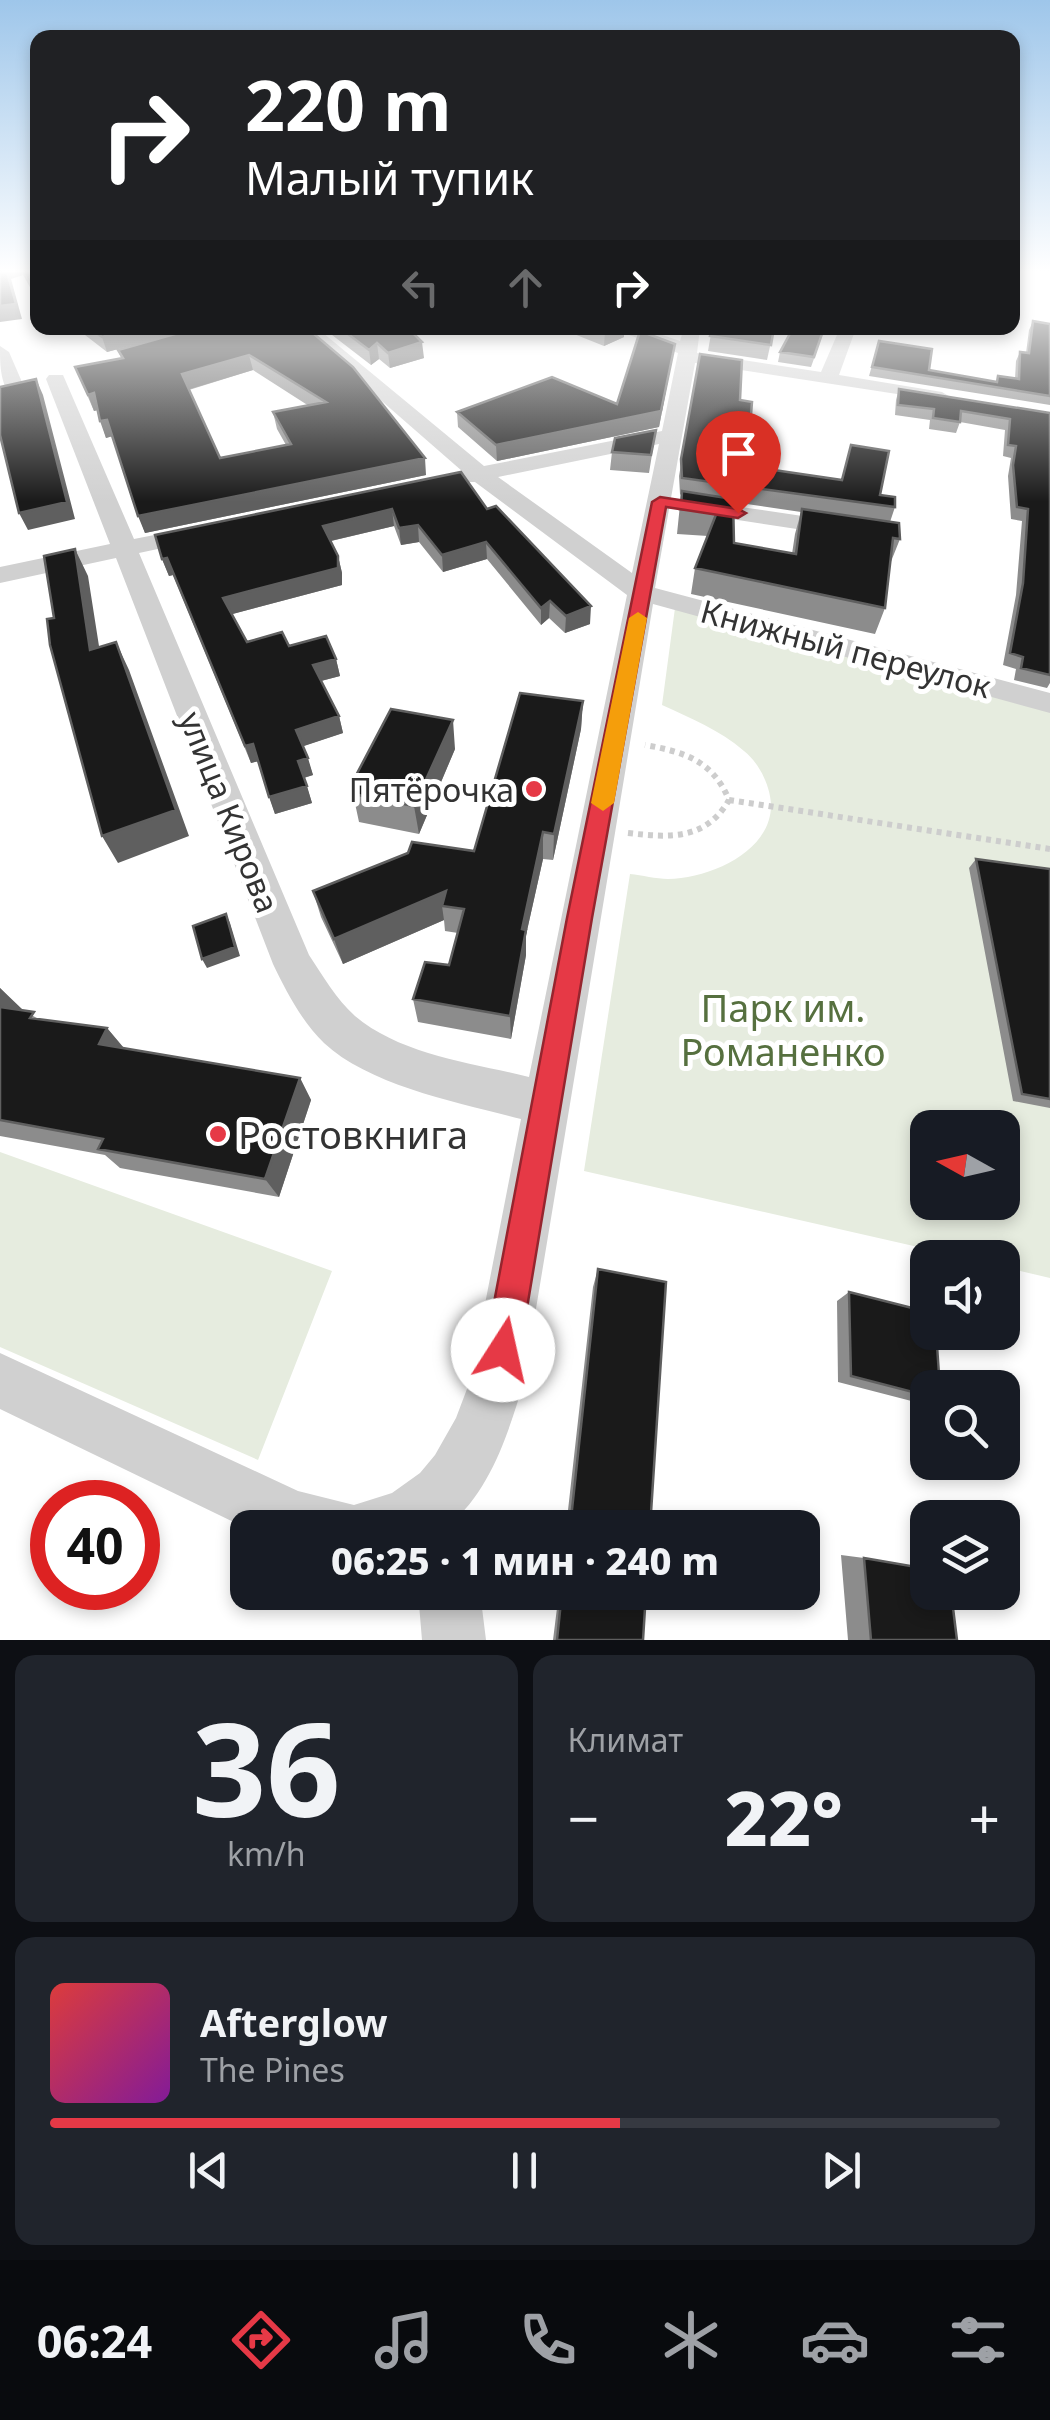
<!DOCTYPE html>
<html lang="ru">
<head>
<meta charset="utf-8">
<style>
	:root { --surface:#171b24; --page:#20242c; --text:#f1f3f6; --muted:#9ea1a6; --line:#363941; --accent:#e63946 }
	body { margin:0; font-family:"Noto Sans",sans-serif; background:var(--page); color:var(--text); height:100vh; display:flex; flex-direction:column; font-size:38px; white-space:nowrap }
	* { box-sizing:border-box; margin:0 }
	p { font-size:32px; color:var(--muted) }
	.icon { flex:none; width:55px; height:55px; fill:none; stroke:currentColor; stroke-width:2; stroke-linecap:round; stroke-linejoin:round }
	.map { position:relative; height:1640px; overflow:hidden }
	.drawer { display:flex; flex-direction:column; gap:15px; padding:15px; background:#0d0f14; flex:1 }
	.drawer>* { flex:none }
	.top-card { position:absolute; left:30px; top:30px; width:990px; height:305px; border-radius:20px; box-shadow:0 5px 15px #0003; background:#202124; color:#fff; overflow:hidden }
	.needle { width:65px; rotate:278deg }
	.controls { position:absolute; left:910px; top:1110px; display:grid; gap:20px }
	.controls a { display:grid; place-items:center; width:110px; height:110px; border-radius:20px; background:var(--surface); box-shadow:0 5px 15px #0003; font-size:50px }
	.speed { position:absolute; left:30px; top:1480px; display:flex; gap:20px; font-size:50px; font-weight:700; text-align:center }
	.speed>* { display:grid; place-content:center; width:130px; height:130px; border-radius:50%; background:var(--surface); box-shadow:0 5px 15px #0003; line-height:1 }
	.speed .limit { border:15px solid #d22; background:#fff; color:#111 }
	.pin { position:absolute; display:grid; place-items:center; width:85px; height:85px; color:#fff; margin:-102px -42px; border-radius:50% 50% 50% 0; rotate:-45deg; box-shadow:0 0 10px #0007 }
	.pin .icon { rotate:45deg }
	.me { position:absolute; width:110px; margin:-55px; rotate:10deg; stroke-linejoin:round; filter:drop-shadow(0 0 8px #0008) }
	.turn { display:flex; align-items:center; gap:35px; height:210px; padding:0 50px; font-size:45px }
	.turn .icon { width:130px; height:130px; stroke-width:2.5 }
	.turn b { display:block; font-size:70px; line-height:85px }
	.lanes { display:flex; align-items:center; height:95px; padding:0 50px; background:#0003; justify-content:center; gap:50px; direction:ltr }
	.lanes .off { opacity:.35 }
	.big { font-size:75px; font-weight:800; line-height:1.1 }
	.drawer .card { flex:1; display:flex; flex-direction:column; justify-content:center; gap:15px; min-width:0; padding:0 35px; border-radius:20px; background:var(--page) }
	.drawer .dial { align-items:center; gap:0 }
	.dial b { font-size:130px; line-height:1 }
	.song { display:flex; align-items:center; gap:30px }
	.cover { width:120px; height:120px; border-radius:15px; background:linear-gradient(135deg,hsl(0 70% 55%),hsl(290 70% 35%)) }
	.played { height:10px; border-radius:5px; background:linear-gradient(90deg,var(--accent) 60%,var(--line) 60%) }
	.keys { display:flex; justify-content:space-around; direction:ltr }
	.heat { display:flex; justify-content:space-between; align-items:center; font-size:55px; direction:ltr }
	.drawer .tiles { flex:1; display:grid; gap:15px; grid-template-columns:1fr 1fr }
	.card:last-child { grid-column:span 2 }
	.trip { position:absolute; left:230px; top:1510px; width:590px; height:100px; border-radius:20px; background:var(--surface); box-shadow:0 5px 15px #0003; font-weight:800; line-height:100px; text-align:center }
	.dock { display:flex; height:160px; justify-content:space-around; align-items:center; background:#090b0e; color:var(--muted) }
	.dock .icon { width:70px; height:70px }
	.dock .selected { color:var(--accent) }
	.dock b { font-size:45px; color:var(--text) }
	.map>svg:first-child { display:block }
	.green { fill:#e6ecdf; fill-rule:evenodd }
	.lines { fill:none; stroke-linecap:round; stroke-linejoin:round }
	.path { stroke:#cdcdcd; stroke-width:6; stroke-dasharray:5 5; stroke-linecap:butt }
	.minor { fill:#d0d0d0; fill-rule:evenodd }
	.wall { fill:#8c8c8c; fill-rule:evenodd }
	.shaded-wall { fill:#5f5f5f }
	.building { fill:#1a1a1a; stroke:#5f5f5f; stroke-width:2.5; fill-rule:evenodd }
	.route { fill:#e63946; stroke:#96252e; stroke-width:2.5 }
	.slow { fill:#f59e0b }
	.poi-dot { fill:#e63946; stroke:#fff; stroke-width:4 }
	.labels { text-anchor:middle; dominant-baseline:central; stroke-width:10; stroke-linejoin:round; paint-order:stroke }
	.street-label { font-size:32px; fill:#333; stroke:#fff }
	.poi-label { font-size:32px; fill:#333; stroke:#fff; text-anchor:end }
	.near-park-label { font-size:38px; fill:#56703f; stroke:#fff }
	.near-poi-label { font-size:38px; fill:#333; stroke:#fff; text-anchor:start }
</style>
</head>
<body>
<div class="map">
<svg width="1050" height="1640" viewBox="0 0 1050 1640">
	<rect width="100%" height="100%" fill="#fff"/>
	<path class="green" d="M675,608L1050,704V1278L1003,1267L1002,1258L962,1257L584,1171L630,874C642,875 656,879 668,879C711,878 772,851 771,804C770,785 759,763 744,751C720,730 690,718 662,705ZM928,1128H1002V1202H928Z
		M0,1152L332,1271L258,1460L0,1347Z"/>
	<g class="lines">
		<path class="path" d="M729,800L1050,849
			M628,833C670,838 706,840 729,800C713,761 685,752 645,745"/>
		<path class="minor" d="M298,328H317L484,466L662,431L678,353L621,332L619,328H642L680,341L684,328H700L697,353L821,372L840,328H856L839,375L942,392L952,398L949,402L695,363L655,588L1050,693V713L653,604L524,1381C508,1434 491,1491 446,1528L248,1529L0,1409V1353L298,1491L354,1505L392,1493L420,1473L435,1455L456,1418L470,1381L521,1119C460,1103 370,1086 324,1043C302,1022 286,991 273,964L116,558L0,583V567L110,544L46,379L49,375H63L134,539L205,525L217,532L214,537L139,553L309,955C323,976 336,999 355,1016C401,1055 473,1063 529,1077L627,595L475,482H458L455,477L462,471ZM659,444L632,573L498,477Z
			M0,346L9,352L25,389L22,393H8C0,378 0,364 0,346Z
			M687,499L843,522L855,529L843,536L679,511L675,506L679,501Z
			M418,1592H480L486,1640H422Z"/>
	</g>
	<path class="wall" d="M1033,321L1050,324V405L869,376L879,341L929,370L997,382L1015,379L1016,361L1020,352L1026,353L1029,330Z
		M76,328H307L426,475L145,533L112,436L106,438L98,410L94,411L75,367L121,358L118,350L190,329L107,352ZM253,370L309,406L273,412L277,429L286,445L220,458L189,390Z
		M323,328H408L424,358L390,368L379,359L371,365Z
		M570,328H624V337L604,346L569,332Z
		M712,328H774L767,360L708,351Z
		M825,328L811,367L778,362L780,352Z
		M675,344L659,427L497,461L458,427L457,412L617,404Z
		M700,354L740,400L747,466L841,480L880,495L895,507L890,522L900,539L890,564L885,608L875,634L691,594L695,568L708,536L677,534L681,495L680,494L679,476ZM733,502L801,512L795,534L792,554L734,543Z
		M899,389L1050,413V683L1047,688L1014,680L1016,669L1003,665L1016,595L1022,521L1011,519L1008,476L1011,458L1003,456L1005,430L960,422L956,433L929,429L930,420L895,415L896,400Z
		M656,430L649,473L610,470L612,452Z
		M461,472L487,509L590,624L565,633L549,618L541,625L487,559L443,572L419,542L401,545L394,526L331,541L338,556L342,573V585L232,614L247,642L289,646L336,659L340,676L321,681L339,716L343,733L303,746L313,775L304,778L312,803L275,814L258,761L251,763L173,575L169,576L162,559Z
		M583,701L581,729L553,860L543,859L526,935V955L511,1039L418,1022L413,999L449,965L458,933L445,931L444,920L343,964L321,917L313,891L474,851Z
		M455,749L419,834L359,822L353,794Z
		M976,859L1050,869V1108L1013,1101L969,868Z
		M0,988L21,1010L41,1020L107,1028L124,1048L300,1078L311,1100L279,1197L120,1168L105,1155L0,1136Z
		M598,1269L650,1528H566L593,1287Z
		M849,1292L928,1388V1403L923,1404L838,1382L837,1301Z
		M841,1555L864,1558L957,1640H848Z
		M559,1592H646L643,1640H553Z"/>
	<path class="shaded-wall" d="M7,272H22L23,275L11,279L22,319L0,322V306Z
		M137,328H197L107,352L102,337Z
		M613,328H624V337L604,346L605,331Z
		M422,342L424,358L390,368L388,353Z
		M377,343L379,359L371,365L369,350Z
		M675,344L659,427L497,461L496,445L661,411Z
		M249,355L253,370L187,390L182,374Z
		M36,379L43,395L75,519L28,530L19,513Z
		M94,393L101,409L94,411L88,395Z
		M107,420L113,436L106,438L100,421Z
		M425,458L426,475L145,533L138,516Z
		M392,509L394,526L326,542L323,526Z
		M418,525L419,542L401,545L399,528Z
		M486,542L487,559L443,572L442,555Z
		M75,549L88,576L104,678L90,650Z
		M338,556L342,573V585L229,615L223,598Z
		M167,558L173,575L169,576L162,559Z
		M550,601L549,618L541,625V608Z
		M591,606L590,624L565,633L566,616Z
		M116,642L129,670L189,836L118,863L102,836Z
		M336,659L340,676L317,682L313,665Z
		M583,701L581,729L553,860L554,834Z
		M339,716L343,733L301,747L296,730Z
		M453,720L455,749L419,834L414,806Z
		M253,744L259,761L251,763L245,746Z
		M308,758L313,775L303,778L298,761Z
		M307,786L312,803L275,814L269,797Z
		M543,832V859L526,935V955L511,1039L510,1016L522,929Z
		M446,891L442,906L444,920L343,964L334,939Z
		M226,914L230,923L240,956L207,968L202,959Z
		M0,988L22,1009L10,1028L0,1019Z
		M107,1028L127,1052L99,1044Z
		M300,1078L311,1100L279,1197L265,1179Z"/>
	<path class="building" d="M0,272H7L16,304L0,306Z
		M23,272H38V299Z
		M1033,321L1050,324V396L872,367L879,341L932,349L929,370L997,382L998,376L1019,379L1020,352L1029,353Z
		M90,328H137L102,337Z
		M196,328H307L353,367L425,458L138,516L107,420L100,421L94,393L88,395L75,367L123,358L118,350ZM249,355L326,402L273,412L291,444L220,458L182,374Z
		M340,328H408L422,342L388,353L377,343L369,350Z
		M712,328H774L771,345L710,336Z
		M793,328H824L814,357L780,352Z
		M640,331L675,344L661,411L496,445L457,412L552,377L617,404Z
		M700,354L742,360L740,400L752,402L747,466L842,480L851,445L889,451L880,495L895,497V507L682,478L681,459Z
		M36,379L67,502L19,513L0,435V387Z
		M899,389L1050,413V675L1021,668L1023,657L1010,653L1023,583L1028,509L1017,507L1013,465L1016,446L1008,445L1010,419L961,411L960,422L933,418L934,409L898,405Z
		M656,430L651,455L612,452L615,438Z
		M461,472L487,509L496,506L591,606L566,616L550,601L541,608L486,542L442,555L418,525L399,528L392,509L323,526L338,556V568L223,598L247,642L282,632L289,646L326,636L336,659L313,665L339,716L296,730L308,758L298,761L307,786L269,797L253,744L245,746L167,558L162,559L155,535Z
		M682,491L733,499L734,543L796,554L802,509L899,523L900,539L893,538L885,608L695,568L717,512L681,509Z
		M75,549L90,650L116,642L176,810L102,836L50,645L47,619L54,618L44,556Z
		M520,693L583,701L554,834L543,832L522,929L526,930L510,1016L413,999L425,962L449,965L464,909L442,906L446,891L334,939L313,891L408,853L412,842L474,851Z
		M391,709L453,720L414,806L353,794V781Z
		M976,859L1050,869V1099L1022,1094Z
		M226,914L235,947L202,959L193,926Z
		M0,1007L34,1012L30,1018L107,1028L99,1044L300,1078L265,1179L98,1149L103,1139L0,1120Z
		M598,1269L666,1282L650,1528H570Z
		M849,1292L928,1312V1332H936L940,1388H928V1396L851,1376Z
		M864,1558L928,1569V1592H951L957,1640H871Z
		M562,1592H646L643,1640H557Z"/>
	<linearGradient id="sky" x2="0" y2="1"><stop stop-color="#9ec6ea"/><stop offset="0.54" stop-color="#fff"/><stop offset="1" stop-color="#fff" stop-opacity="0"/></linearGradient>
	<rect width="1050" height="502" fill="url(#sky)"/>
	<path class="route" d="M660,497L738,509L746,513L738,518L666,507L592,918L520,1350L515,1363L503,1368L490,1363L485,1350L567,918L652,502Z"/>
	<path class="slow" d="M638,612L647,618L614,803L603,811L591,803L629,618Z"/>
	<g class="poi-dot">
		<circle cx="534" cy="789" r="10"/>
		<circle cx="218" cy="1134" r="10"/>
	</g>
	<g class="labels">
		<g class="street-label">
			<text transform="translate(846 648) rotate(15)">Книжный переулок</text>
			<text transform="translate(230 812) rotate(68)">улица Кирова</text>
		</g>
		<g class="poi-label">
			<text x="514" y="789">Пятёрочка</text>
		</g>
		<g class="near-park-label">
			<text x="783" y="1007">Парк им.<tspan x="783" dy="44">Романенко</tspan></text>
		</g>
		<g class="near-poi-label">
			<text x="238" y="1134">Ростовкнига</text>
		</g>
	</g>
</svg>
<div class="controls">
<a><svg class="needle" viewBox="-14 -14 28 28"><path d="M0-13l5 13h-10z" fill="#e53935"/><path d="M0 13l5-13h-10z" fill="#9ea1a6"/></svg></a>
<a><svg class="icon" aria-label="sound" viewBox="0 0 24 24"><path d="M4 9h4l5-4v14l-5-4H4zM17 9q2 3 0 6"/></svg></a>
<a><svg class="icon" aria-label="search" viewBox="0 0 24 24"><circle cx="10" cy="10" r="6"/><path d="M15 15l6 6"/></svg></a>
<a><svg class="icon" aria-label="layers" viewBox="0 0 24 24"><path d="M12 4l9 5-9 5-9-5zM3 14l9 5 9-5"/></svg></a>
</div>
<div class="speed"><div class="limit">40</div></div>
<div class="pin" style="left:738px;top:513px;background:#d93025"><svg class="icon" aria-label="arrive" viewBox="0 0 24 24"><path d="M6 21V4h12l-3 4 3 4H6"/></svg></div>
<svg class="me" style="left:503px;top:1350px" viewBox="-20 -20 40 40"><circle r="19" fill="#fff"/><path d="M0-13L10 11 0 6-10 11z" fill="#e63946"/></svg>
<div class="trip">06:25 · 1 мин · 240 m</div>
<div class="top-card">
<div class="turn"><svg class="icon" aria-label="right" viewBox="0 0 24 24"><path d="M7 20v-9h11M14 6l5 5-5 5"/></svg><div><b>220 m</b>Малый тупик</div></div>
<div class="lanes"><svg class="icon off" aria-label="left" viewBox="0 0 24 24"><path d="M17 20v-9H6M10 6l-5 5 5 5"/></svg><svg class="icon off" aria-label="ahead" viewBox="0 0 24 24"><path d="M12 20V5M6 11l6-6 6 6"/></svg><svg class="icon" aria-label="right" viewBox="0 0 24 24"><path d="M7 20v-9h11M14 6l5 5-5 5"/></svg></div>
</div>
</div>
<section class="drawer">
<div class="tiles">
<div class="card dial"><b>36</b><p>km/h</p></div>
<div class="card"><p>Климат</p>
<div class="heat"><a>−</a><b class="big">22°</b><a>+</a></div>
</div>
<div class="card">
<div class="song"><i class="cover"></i><div><b>Afterglow</b><p>The Pines</p></div></div>
<div class="played"></div>
<div class="keys"><svg class="icon" aria-label="previous" viewBox="0 0 24 24"><path d="M18 5L8 12l10 7zM5 5v14"/></svg><svg class="icon" aria-label="pause" viewBox="0 0 24 24"><path d="M8 5v14M16 5v14"/></svg><svg class="icon" aria-label="next" viewBox="0 0 24 24"><path d="M6 5l10 7-10 7zM19 5v14"/></svg></div>
</div>
</div>
</section>
<nav class="dock">
<b>06:24</b>
<svg class="icon selected" aria-label="directions" viewBox="0 0 24 24"><path d="M12 3l9 9-9 9-9-9zM9 14v-3h6M13 9l2 2-2 2"/></svg>
<svg class="icon" aria-label="music" viewBox="0 0 24 24"><path d="M9 18V5l10-2v13"/><circle cx="6" cy="18" r="3"/><circle cx="16" cy="16" r="3"/></svg>
<svg class="icon" aria-label="phone" viewBox="0 0 24 24"><path d="M5 4h4l2 5-3 2q2 4 5 5l2-3 5 2v4C11 20 4 13 5 4z"/></svg>
<svg class="icon" aria-label="climate" viewBox="0 0 24 24"><path d="M12 3v18M4 7l16 10M4 17L20 7"/></svg>
<svg class="icon" aria-label="car" viewBox="0 0 24 24"><path d="M5 17H2v-5l4-1 3-4h7l3 4 3 1v5h-3M9 17h6M6 11h13"/><circle cx="7" cy="17" r="2"/><circle cx="17" cy="17" r="2"/></svg>
<svg class="icon" aria-label="filters" viewBox="0 0 24 24"><path d="M4 7h16M4 17h16"/><circle cx="9" cy="7" r="2"/><circle cx="15" cy="17" r="2"/></svg>
</nav>
</body>
</html>
